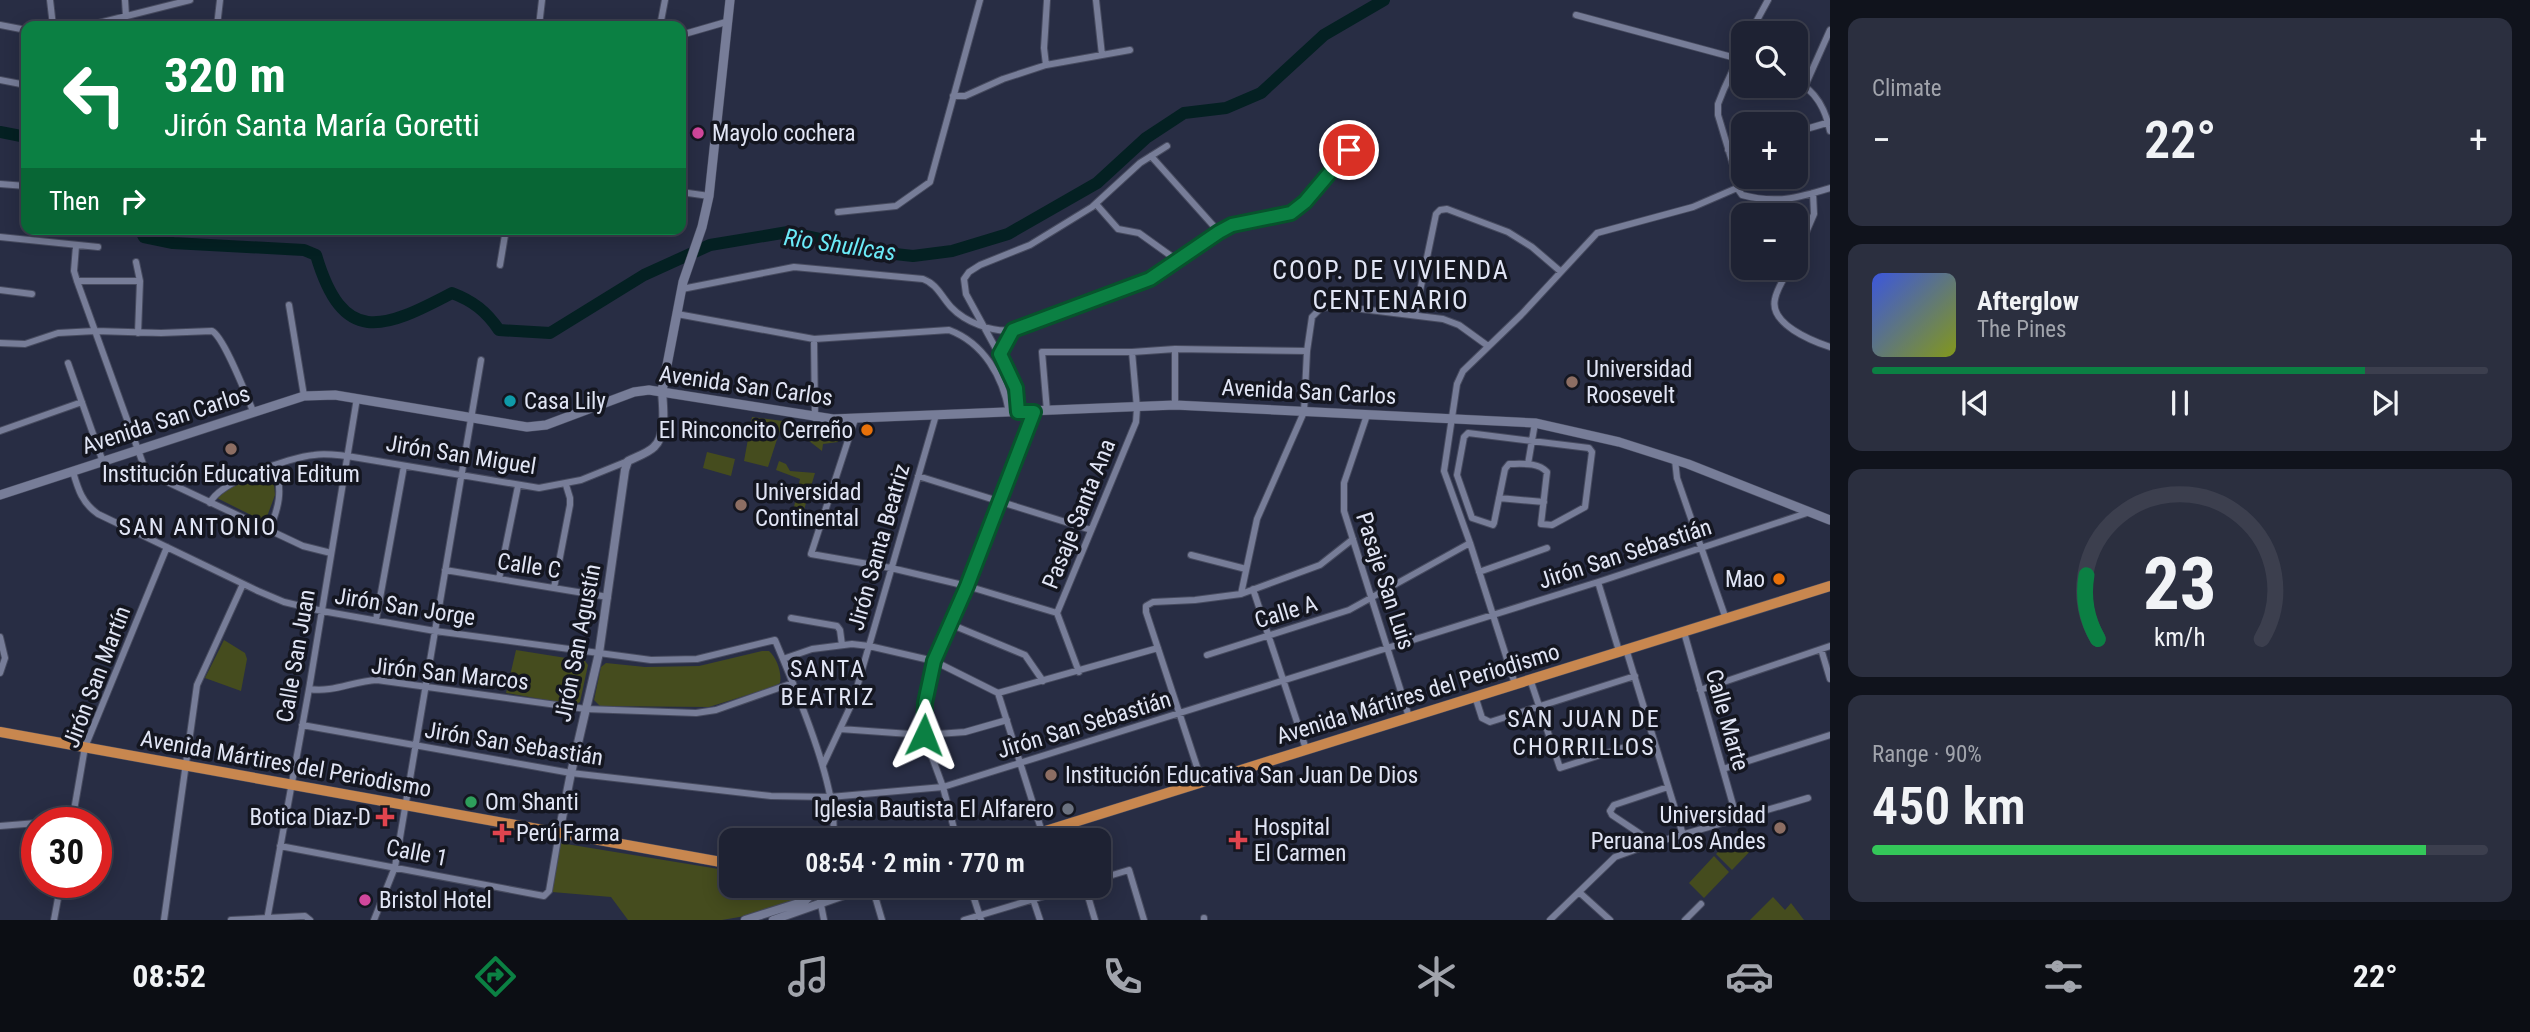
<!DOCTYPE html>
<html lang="en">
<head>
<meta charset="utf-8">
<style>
	:root { --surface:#1e2233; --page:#2b2f3f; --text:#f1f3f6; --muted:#a1a4ac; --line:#3c3f4e; --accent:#0b8043 }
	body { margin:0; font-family:"Roboto Condensed",sans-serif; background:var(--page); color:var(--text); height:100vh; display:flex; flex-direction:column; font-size:26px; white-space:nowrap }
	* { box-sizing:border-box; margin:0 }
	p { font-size:23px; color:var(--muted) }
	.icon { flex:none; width:38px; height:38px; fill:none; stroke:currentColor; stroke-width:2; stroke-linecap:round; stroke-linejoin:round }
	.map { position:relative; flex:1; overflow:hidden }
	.details { display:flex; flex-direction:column; gap:18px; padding:18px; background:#10131c; width:700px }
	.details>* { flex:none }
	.banner { position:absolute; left:21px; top:21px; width:665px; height:214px; border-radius:14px; box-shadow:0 4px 18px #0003,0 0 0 2px var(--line); background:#0b8043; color:#fff; overflow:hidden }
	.tools { position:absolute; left:1731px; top:21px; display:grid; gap:14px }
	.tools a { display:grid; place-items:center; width:77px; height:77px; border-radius:14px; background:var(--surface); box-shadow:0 4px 18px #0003,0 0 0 2px var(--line); font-size:35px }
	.speed { position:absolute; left:21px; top:807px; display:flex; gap:14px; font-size:35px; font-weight:700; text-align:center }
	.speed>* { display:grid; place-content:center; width:91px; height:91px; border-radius:50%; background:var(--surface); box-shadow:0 4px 18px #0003,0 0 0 2px var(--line); line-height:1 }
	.speed .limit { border:10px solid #d22; background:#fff; color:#111 }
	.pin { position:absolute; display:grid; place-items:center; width:60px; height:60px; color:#fff; margin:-30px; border:4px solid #fff; border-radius:50%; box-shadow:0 2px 7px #0007 }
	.me { position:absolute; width:77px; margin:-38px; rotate:2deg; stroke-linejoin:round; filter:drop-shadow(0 0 5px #0008) }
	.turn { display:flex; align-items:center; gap:24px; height:147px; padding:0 28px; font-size:32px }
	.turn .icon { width:91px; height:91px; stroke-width:2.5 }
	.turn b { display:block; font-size:49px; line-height:60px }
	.then { display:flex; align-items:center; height:66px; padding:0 28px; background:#0003; gap:14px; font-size:26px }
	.big { font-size:52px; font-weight:600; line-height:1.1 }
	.details .widget { flex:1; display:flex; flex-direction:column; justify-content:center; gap:10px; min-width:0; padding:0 24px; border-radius:14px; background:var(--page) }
	.details .dial { align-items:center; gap:0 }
	.dial svg { height:182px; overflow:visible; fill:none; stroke:var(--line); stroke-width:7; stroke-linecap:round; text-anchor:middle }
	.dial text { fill:var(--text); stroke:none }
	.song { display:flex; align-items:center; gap:21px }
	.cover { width:84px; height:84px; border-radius:10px; background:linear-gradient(135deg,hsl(230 70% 55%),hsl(70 70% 35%)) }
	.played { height:7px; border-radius:4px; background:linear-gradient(90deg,var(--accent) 80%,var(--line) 80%) }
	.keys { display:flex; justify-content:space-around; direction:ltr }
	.heat { display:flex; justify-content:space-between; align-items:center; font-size:38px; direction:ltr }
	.charge { height:10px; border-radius:5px; background:linear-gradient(90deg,#34c759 90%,var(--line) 0) }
	.trip { position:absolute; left:719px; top:828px; width:392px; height:70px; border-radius:14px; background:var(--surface); box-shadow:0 4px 18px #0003,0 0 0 2px var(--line); font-weight:600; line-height:70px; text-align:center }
	.tab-bar { display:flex; height:112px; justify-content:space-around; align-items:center; background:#0c0e14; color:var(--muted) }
	.tab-bar .icon { width:49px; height:49px }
	.tab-bar .current { color:var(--accent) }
	.tab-bar b { font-size:32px; color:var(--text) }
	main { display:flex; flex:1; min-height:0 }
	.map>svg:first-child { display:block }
	.green { fill:#454c1e }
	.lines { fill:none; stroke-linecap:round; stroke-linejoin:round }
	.river { stroke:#042022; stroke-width:12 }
	.minor-casing { stroke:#474b5f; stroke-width:8 }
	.tertiary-casing { stroke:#474b5f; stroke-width:10 }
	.secondary-casing { stroke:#474b5f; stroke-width:10 }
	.primary-casing { stroke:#474b5f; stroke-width:11 }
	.minor { stroke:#777d98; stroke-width:6 }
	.tertiary { stroke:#777d98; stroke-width:8 }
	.secondary { stroke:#777d98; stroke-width:9 }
	.primary { stroke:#c8874f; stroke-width:10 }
	.route-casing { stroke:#07532c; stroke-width:18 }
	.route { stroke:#0b8043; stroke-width:12 }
	.hotel-dot { fill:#d1479c; stroke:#141620; stroke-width:2.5 }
	.education-dot { fill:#8d6e63; stroke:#141620; stroke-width:2.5 }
	.culture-dot { fill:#0f9aa8; stroke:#141620; stroke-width:2.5 }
	.food-dot { fill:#e8710a; stroke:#141620; stroke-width:2.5 }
	.leisure-dot { fill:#2e9e5b; stroke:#141620; stroke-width:2.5 }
	.worship-dot { fill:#6b7280; stroke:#141620; stroke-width:2.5 }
	.health-dot { fill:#e0444e; stroke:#141620; stroke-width:2.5 }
	.labels { text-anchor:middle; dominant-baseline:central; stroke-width:7; stroke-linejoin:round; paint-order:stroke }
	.poi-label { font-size:23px; fill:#e1e5f5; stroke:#141620; text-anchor:start }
	.street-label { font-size:23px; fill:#e1e5f5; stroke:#141620 }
	.water-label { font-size:24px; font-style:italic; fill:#6bebf8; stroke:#141620 }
	.neighbourhood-label { font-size:24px; letter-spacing:2px; fill:#e1e5f5; stroke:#141620 }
	.quarter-label { font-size:26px; letter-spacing:2px; fill:#e1e5f5; stroke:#141620 }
</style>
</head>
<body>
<main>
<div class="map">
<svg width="1830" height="920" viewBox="0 0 1830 920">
	<rect width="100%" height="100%" fill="#282d44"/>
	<path class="green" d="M752,417L783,421L768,467L744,461Z
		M796,423L840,430L838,442L823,444L822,451L800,434L796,439L790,436Z
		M707,452L735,459L731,476L703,468Z
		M779,461L786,464L790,471L815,473L801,520L792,516L800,479L776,470Z
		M273,473L275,495L265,522L215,497L242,481Z
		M224,640L245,653L247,659L241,691L205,678Z
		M516,650L585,661L588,665L580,702L575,705L506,693Z
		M762,651H769C777,658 782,673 780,683L773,687L709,707L600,706L594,700L601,667L606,663L645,667L699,666Z
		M1741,828L1757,844L1732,870L1716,854Z
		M560,843L731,871L732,886H804L808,891L805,899L751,915L722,920H628L611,897L552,892Z
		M1714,856L1729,872L1704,898L1689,883Z
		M1773,897L1785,910L1791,903L1804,920H1750Z"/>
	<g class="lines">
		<path class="river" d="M0,132L26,137
			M140,229L144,237L173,243L304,250L316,255C343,346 382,330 452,293C473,301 486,311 499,330L550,333L644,275L710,245L788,232L886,253L913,256L952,251L1008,234L1097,183L1146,138L1184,113L1226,108L1261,93L1324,35L1384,0"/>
		<defs>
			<path id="minor" d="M50,0L53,26
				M125,0L126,16
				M1096,0L1102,55
				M1576,15L1743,60
				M0,25L26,30
				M87,26L190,0
				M217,26L220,0
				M539,26L542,0
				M660,26L665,0
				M1750,33L1768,0
				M681,35L726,22
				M1743,48L1724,89L1718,104V115L1734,168L1737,188L1742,195C1776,204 1797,198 1830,188
				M1046,65L1044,48L1047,0
				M0,80L26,85
				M1796,82C1816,90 1826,111 1830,131
				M1805,86L1830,30
				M953,96H965L1003,79L1046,65L1130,50
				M1796,132L1830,122
				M1728,150L1743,146
				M1151,156L1219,232
				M0,184L26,186
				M681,192L709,196
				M1096,204L1118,229L1139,233L1178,261
				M838,212L896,206L930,182L980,0
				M0,237L98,247
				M76,246L74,271L77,281L146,472L303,546L331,553
				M1796,256L1814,214L1813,193
				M136,262L140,281L138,333
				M500,265L506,229
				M1790,268C1785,277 1777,288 1775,299C1769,324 1812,341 1830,347
				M77,281H140
				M682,289L794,267L923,279C937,284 941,296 951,307C965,322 993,333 1013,330
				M0,290L32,294
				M289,305L304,396
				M677,314L814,339L949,330C984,343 1003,377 1009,412
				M1415,315L1436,214L1440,210L1447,209L1508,232L1532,247L1560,271
				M814,339L815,418
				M0,343L25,344L58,333L95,331L161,333L212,331C224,337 246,395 253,411
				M1175,349V405
				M1000,354L1013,330L1150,279L1219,232L1232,225L1291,213L1299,209L1363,133
				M68,363L103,462
				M1047,411L1042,352H1132L1175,349L1307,351
				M1019,412L1013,380L966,294L964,279L969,272L980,265L1030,245L1092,207L1140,163L1167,146
				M1367,415L1344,483V511L1409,717
				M855,419L811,554L891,568L967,586L1057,613
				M0,431L82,402
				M1468,433L1589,448L1592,452L1585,507L1552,525L1541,524L1547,472C1538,462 1522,464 1509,464L1505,469L1494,523L1493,525L1472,518L1457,475L1464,437Z
				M1675,460L1677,478L1726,619
				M1528,464L1535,423
				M73,472C78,489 82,503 98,514L258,591L284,602L322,611L435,631L651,660L697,659L775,640C793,683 843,797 832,840
				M918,476L1091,530
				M1499,498L1544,502
				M210,503C219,482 290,457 314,455C325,453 336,455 347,456L539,488L581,480L628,461
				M269,531C279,507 283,491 275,467
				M1191,555L1246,569
				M445,570L608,597
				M1479,572L1547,548
				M499,579L518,486
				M1598,582L1619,651
				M554,588L570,505V498L566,485
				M1253,589L1306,749
				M1241,594L1257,519L1304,412L1307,351L1312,317L1321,308L1337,306L1443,319L1459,325L1488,346
				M791,618L837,626L840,630L842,645
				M376,620L404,466
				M950,624L1025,655L1043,681
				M1684,632L1737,819
				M0,637L5,658L0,673
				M1626,649L1683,835
				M1821,649L1830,679
				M1207,655L1349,610L1470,543
				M783,659L812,649L852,644L869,646L934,661L998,693L1042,832
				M1079,672L1057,613L1136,422L1137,408L1132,352
				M1530,679L1560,768L1653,738
				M1515,684L1470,543L1444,471L1457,384L1463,371L1521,315L1597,233L1693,207L1737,188
				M309,689C333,693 353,681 377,680L586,709L696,713L716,710L793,683
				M1700,690L1830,646
				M998,693L1158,648
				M1475,696L1482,718L1490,722L1635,676
				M302,725L571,773L771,796L830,797L943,787L1598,582L1810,512
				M840,729L924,735L965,732L1007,720
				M823,765L853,701L936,415
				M1723,769L1830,735
				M1202,782L1146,612V606L1153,602L1195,600L1241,594L1320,565L1353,539
				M38,822L72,819
				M72,822L85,747L167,547
				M0,826L37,823
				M957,840L943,787L924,735L925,703L934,661L967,586L1034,412
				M1654,843L1612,815L1610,811L1614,805L1668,787
				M280,846L544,896L549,891L559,833
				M1099,879L1129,870L1144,920
				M872,886L882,920
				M970,886L981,920
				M1085,886L1095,920
				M818,889L824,920
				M1579,892L1610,920
				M1033,899L1040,920
				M1204,918V920
				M54,920L61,882
				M164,920L197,685L243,584
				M231,920L305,916L310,920
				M267,920L309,689L357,398
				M374,920L395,867L481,360
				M964,920L1078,886
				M1550,920L1615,857L1654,843L1808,798
				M1685,920L1701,904"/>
			<path id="tertiary" d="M559,833L571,773L599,653L625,470L628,461C636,457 648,453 654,447C667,435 663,407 662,391
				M745,920L805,901L820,886
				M773,920L870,886"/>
			<path id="secondary" d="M662,391L683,282L702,227L709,196L730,0
				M0,495L304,396L335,395L527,427L546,425L634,392L649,390L833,419L1175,405L1535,423L1619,442L1688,464L1830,520"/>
			<path id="primary" d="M0,732L732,864
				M1017,840L1830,586"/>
		</defs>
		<use href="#minor" class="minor-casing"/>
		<use href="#tertiary" class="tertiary-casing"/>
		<use href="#secondary" class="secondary-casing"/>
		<use href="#primary" class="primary-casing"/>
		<use href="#minor" class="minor"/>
		<use href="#tertiary" class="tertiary"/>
		<use href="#secondary" class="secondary"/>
		<use href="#primary" class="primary"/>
	</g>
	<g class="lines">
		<defs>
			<path id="route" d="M924,735L925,703L934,661L967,586L1034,412H1018L1016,388L1000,354L1013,330L1150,279L1219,232L1232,225L1291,213L1305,202L1349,150"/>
		</defs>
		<use href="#route" class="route-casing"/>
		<use href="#route" class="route"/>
	</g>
	<g class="hotel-dot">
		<circle cx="698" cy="133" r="7"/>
		<circle cx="365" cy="900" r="7"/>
	</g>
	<g class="education-dot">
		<circle cx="1572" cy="382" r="7"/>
		<circle cx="231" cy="449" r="7"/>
		<circle cx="741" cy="505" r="7"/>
		<circle cx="1051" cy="775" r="7"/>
		<circle cx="1780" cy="828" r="7"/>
	</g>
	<circle class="culture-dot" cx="510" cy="401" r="7"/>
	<g class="food-dot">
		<circle cx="867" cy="430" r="7"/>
		<circle cx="1779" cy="579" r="7"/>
	</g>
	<circle class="leisure-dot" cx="471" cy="802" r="7"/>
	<circle class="worship-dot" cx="1068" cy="809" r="7"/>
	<g class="health-dot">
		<path d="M381.5 806.5h7v7h7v7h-7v7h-7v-7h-7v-7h7z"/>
		<path d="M498.5 822.5h7v7h7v7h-7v7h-7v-7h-7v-7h7z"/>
		<path d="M1234.5 829.5h7v7h7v7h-7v7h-7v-7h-7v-7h7z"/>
	</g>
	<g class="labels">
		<g class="poi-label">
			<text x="712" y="133">Mayolo cochera</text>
			<text x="1586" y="369">Universidad<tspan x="1586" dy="26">Roosevelt</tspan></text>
			<text x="524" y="401">Casa Lily</text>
			<text x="853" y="430" text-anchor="end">El Rinconcito Cerreño</text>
			<text x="231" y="474" text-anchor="middle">Institución Educativa Editum</text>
			<text x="755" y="492">Universidad<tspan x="755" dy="26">Continental</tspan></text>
			<text x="1765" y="579" text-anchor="end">Mao</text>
			<text x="1065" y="775">Institución Educativa San Juan De Dios</text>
			<text x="485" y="802">Om Shanti</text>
			<text x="1054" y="809" text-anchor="end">Iglesia Bautista El Alfarero</text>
			<text x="1766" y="815" text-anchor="end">Universidad<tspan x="1766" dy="26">Peruana Los Andes</tspan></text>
			<text x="371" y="817" text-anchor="end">Botica Diaz-D</text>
			<text x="1254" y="827">Hospital<tspan x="1254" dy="26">El Carmen</tspan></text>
			<text x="516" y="833">Perú Farma</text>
			<text x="379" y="900">Bristol Hotel</text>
		</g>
		<g class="street-label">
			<text transform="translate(746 386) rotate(8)">Avenida San Carlos</text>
			<text transform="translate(1309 392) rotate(3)">Avenida San Carlos</text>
			<text transform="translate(166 420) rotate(-18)">Avenida San Carlos</text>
			<text transform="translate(461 455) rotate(9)">Jirón San Miguel</text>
			<text transform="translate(1079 514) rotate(-68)">Pasaje Santa Ana</text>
			<text transform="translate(879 547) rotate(-74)">Jirón Santa Beatriz</text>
			<text transform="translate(1625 554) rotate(-18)">Jirón San Sebastián</text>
			<text transform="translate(529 566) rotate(9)">Calle C</text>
			<text transform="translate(1385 581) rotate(72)">Pasaje San Luis</text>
			<text transform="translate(405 607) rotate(9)">Jirón San Jorge</text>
			<text transform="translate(1286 612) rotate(-17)">Calle A</text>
			<text transform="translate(578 643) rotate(-79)">Jirón San Agustín</text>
			<text transform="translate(296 656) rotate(-80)">Calle San Juan</text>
			<text transform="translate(450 674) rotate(6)">Jirón San Marcos</text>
			<text transform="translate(97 677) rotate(-69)">Jirón San Martín</text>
			<text transform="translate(1418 694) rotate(-17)">Avenida Mártires del Periodismo</text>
			<text transform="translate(1727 720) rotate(74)">Calle Marte</text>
			<text transform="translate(1084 725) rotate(-17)">Jirón San Sebastián</text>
			<text transform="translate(514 744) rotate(9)">Jirón San Sebastián</text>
			<text transform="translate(286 764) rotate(10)">Avenida Mártires del Periodismo</text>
			<text transform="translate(417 853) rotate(11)">Calle 1</text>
		</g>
		<g class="water-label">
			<text transform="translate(840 245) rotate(8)">Rio Shullcas</text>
		</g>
		<g class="neighbourhood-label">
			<text x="198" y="527">SAN ANTONIO</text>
			<text x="828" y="669">SANTA<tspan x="828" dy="28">BEATRIZ</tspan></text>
			<text x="1584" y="719">SAN JUAN DE<tspan x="1584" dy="28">CHORRILLOS</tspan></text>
		</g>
		<g class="quarter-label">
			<text x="1391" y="270">COOP. DE VIVIENDA<tspan x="1391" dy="30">CENTENARIO</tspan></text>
		</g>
	</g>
</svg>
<div class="tools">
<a><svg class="icon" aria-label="search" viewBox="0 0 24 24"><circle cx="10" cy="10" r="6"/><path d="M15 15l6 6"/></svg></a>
<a>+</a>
<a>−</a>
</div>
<div class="speed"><div class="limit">30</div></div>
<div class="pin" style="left:1349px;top:150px;background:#d93025"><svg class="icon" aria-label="arrive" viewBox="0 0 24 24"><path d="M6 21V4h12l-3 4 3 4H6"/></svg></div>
<svg class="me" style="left:924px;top:735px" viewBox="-20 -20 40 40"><path d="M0-17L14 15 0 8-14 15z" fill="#0b8043" stroke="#fff" stroke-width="4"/></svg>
<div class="trip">08:54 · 2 min · 770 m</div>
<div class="banner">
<div class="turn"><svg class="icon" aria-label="left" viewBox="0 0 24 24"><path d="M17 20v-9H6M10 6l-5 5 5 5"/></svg><div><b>320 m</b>Jirón Santa María Goretti</div></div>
<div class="then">Then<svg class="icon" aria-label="right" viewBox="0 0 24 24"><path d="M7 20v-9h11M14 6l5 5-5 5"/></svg></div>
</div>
</div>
<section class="details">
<div class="widget"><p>Climate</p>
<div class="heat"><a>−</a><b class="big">22°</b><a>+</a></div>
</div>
<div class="widget">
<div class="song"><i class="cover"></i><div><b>Afterglow</b><p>The Pines</p></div></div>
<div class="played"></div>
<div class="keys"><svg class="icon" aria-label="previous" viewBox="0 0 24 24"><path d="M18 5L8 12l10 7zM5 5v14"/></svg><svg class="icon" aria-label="pause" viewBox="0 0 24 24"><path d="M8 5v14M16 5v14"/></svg><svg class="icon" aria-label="next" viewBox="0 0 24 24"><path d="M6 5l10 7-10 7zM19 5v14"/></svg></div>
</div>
<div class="widget dial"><svg viewBox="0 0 100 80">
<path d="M14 69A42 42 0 1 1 86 69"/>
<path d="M14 69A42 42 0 0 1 9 41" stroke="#0b8043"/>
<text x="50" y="56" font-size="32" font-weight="700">23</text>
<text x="50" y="72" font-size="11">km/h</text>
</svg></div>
<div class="widget"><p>Range · 90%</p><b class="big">450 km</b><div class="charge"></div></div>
</section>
</main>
<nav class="tab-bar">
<b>08:52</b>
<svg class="icon current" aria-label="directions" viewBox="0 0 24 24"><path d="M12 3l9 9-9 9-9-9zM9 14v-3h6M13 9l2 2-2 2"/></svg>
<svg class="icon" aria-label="music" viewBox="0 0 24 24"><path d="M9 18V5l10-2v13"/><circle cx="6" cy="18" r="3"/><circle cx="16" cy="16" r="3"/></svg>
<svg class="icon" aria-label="phone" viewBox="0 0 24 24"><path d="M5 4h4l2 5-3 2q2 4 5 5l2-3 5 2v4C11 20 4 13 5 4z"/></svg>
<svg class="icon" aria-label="climate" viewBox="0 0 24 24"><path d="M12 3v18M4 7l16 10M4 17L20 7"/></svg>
<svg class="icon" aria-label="car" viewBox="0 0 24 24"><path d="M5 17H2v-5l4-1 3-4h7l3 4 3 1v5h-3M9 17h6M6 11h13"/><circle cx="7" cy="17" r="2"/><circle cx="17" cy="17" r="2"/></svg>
<svg class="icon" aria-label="filters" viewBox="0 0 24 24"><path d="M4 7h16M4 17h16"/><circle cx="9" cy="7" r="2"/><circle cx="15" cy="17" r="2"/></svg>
<b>22°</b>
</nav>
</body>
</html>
